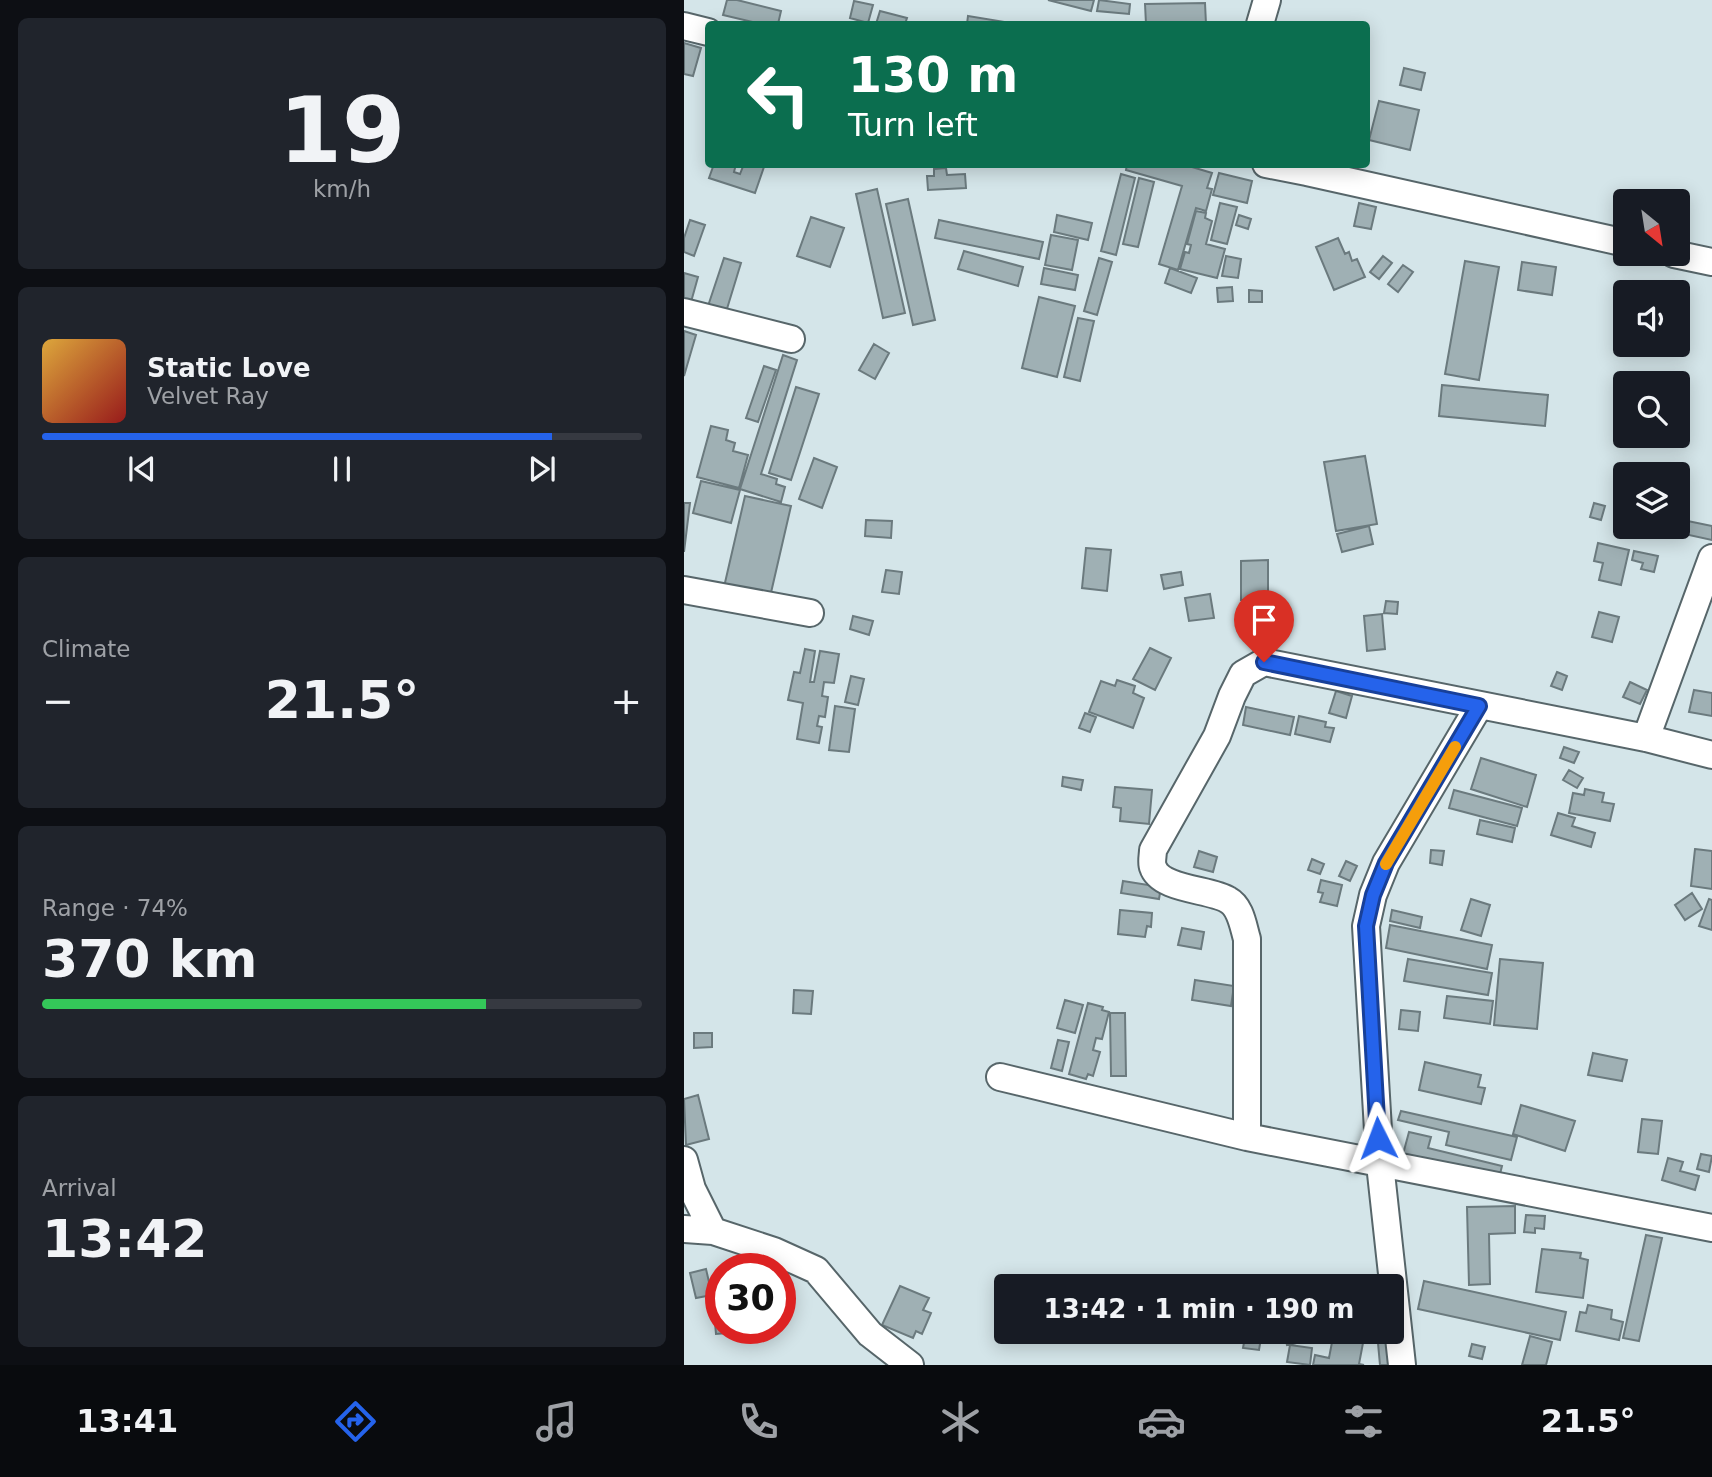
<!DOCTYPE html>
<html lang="en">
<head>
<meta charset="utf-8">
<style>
	:root { --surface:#171b24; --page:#20242c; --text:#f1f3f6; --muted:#9ea1a6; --line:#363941; --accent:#2563eb }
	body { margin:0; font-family:"DejaVu Sans",sans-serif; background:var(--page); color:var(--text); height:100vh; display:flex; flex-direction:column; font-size:26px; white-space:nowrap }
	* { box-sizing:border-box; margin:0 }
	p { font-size:23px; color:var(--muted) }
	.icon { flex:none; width:38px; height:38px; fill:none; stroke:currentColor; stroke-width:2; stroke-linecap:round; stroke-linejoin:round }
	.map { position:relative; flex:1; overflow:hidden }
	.side { display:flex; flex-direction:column; gap:18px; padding:18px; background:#0d0f14; width:684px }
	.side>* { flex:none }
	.hud { position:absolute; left:21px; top:21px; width:665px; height:147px; border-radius:7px; box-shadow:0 4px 18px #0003; background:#0b6e4f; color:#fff; overflow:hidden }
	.needle { width:46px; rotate:150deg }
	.buttons { position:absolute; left:929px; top:189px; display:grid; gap:14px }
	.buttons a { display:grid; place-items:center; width:77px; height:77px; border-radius:7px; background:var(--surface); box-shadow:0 4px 18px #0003; font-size:35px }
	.speed { position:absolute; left:21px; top:1253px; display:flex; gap:14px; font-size:35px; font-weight:700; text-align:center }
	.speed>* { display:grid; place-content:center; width:91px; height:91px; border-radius:50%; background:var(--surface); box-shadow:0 4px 18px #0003; line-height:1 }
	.speed .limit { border:10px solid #d22; background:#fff; color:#111 }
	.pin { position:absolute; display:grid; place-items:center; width:60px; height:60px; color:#fff; margin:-72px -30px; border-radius:50% 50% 50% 0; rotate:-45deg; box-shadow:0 0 7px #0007 }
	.pin .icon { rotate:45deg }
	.me { position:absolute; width:77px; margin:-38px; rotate:357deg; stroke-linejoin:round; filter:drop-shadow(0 0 5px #0008) }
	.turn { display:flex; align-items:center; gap:24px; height:147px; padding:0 28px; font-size:32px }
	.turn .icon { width:91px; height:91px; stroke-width:2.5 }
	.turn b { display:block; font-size:49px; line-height:60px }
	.big { font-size:52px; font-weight:800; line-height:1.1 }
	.side .widget { flex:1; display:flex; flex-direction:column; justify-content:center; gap:10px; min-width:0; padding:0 24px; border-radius:10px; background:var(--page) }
	.side .dial { align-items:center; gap:0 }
	.dial b { font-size:91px; line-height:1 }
	.song { display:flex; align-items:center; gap:21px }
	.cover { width:84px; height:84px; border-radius:10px; background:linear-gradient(135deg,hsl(40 70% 55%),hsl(0 70% 35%)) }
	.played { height:7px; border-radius:4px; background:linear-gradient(90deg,var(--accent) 85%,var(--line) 85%) }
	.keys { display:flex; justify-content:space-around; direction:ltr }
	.heat { display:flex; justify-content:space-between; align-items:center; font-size:38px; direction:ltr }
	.charge { height:10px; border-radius:5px; background:linear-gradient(90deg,#34c759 74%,var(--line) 0) }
	.trip { position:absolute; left:310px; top:1274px; width:410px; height:70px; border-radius:7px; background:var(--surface); box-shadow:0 4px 18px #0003; font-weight:800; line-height:70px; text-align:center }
	.tab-bar { display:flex; height:112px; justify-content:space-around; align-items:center; background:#090b0e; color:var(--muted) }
	.tab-bar .icon { width:49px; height:49px }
	.tab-bar .current { color:var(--accent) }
	.tab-bar b { font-size:32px; color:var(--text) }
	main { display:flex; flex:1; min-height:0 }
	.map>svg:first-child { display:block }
	.building { fill:#9fb0b4; stroke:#6b7a7e; stroke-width:2 }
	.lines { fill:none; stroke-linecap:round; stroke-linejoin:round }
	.street-casing { stroke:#57666a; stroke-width:30 }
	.street { stroke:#fff; stroke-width:26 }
	.route-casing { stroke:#184099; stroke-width:18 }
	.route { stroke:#2563eb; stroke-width:12 }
	.slow { stroke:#f59e0b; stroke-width:12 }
</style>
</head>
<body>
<main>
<section class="side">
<div class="widget dial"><b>19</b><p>km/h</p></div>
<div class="widget">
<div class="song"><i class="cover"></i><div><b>Static Love</b><p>Velvet Ray</p></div></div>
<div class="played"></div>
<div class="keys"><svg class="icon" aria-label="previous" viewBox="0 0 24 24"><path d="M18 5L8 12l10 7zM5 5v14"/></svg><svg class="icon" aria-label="pause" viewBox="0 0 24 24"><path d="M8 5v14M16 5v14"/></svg><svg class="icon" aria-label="next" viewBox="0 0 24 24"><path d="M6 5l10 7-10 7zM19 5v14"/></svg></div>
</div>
<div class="widget"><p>Climate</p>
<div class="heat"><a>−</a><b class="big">21.5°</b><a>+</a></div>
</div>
<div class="widget"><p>Range · 74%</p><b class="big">370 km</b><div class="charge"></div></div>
<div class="widget"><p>Arrival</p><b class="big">13:42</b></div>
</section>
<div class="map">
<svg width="1028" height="1365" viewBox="0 0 1028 1365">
	<rect width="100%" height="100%" fill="#d4e5e9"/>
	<path class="building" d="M43,0H53L97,11L94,24H77L39,15Z
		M364,0H410L407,11Z
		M415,0L446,4L445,14L413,11Z
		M170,1L189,5L184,23L166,18Z
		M521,3L522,24H462L461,4Z
		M196,11L223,18L221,24H192Z
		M284,16L321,22V24H283Z
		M0,43L17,48L9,76L0,74Z
		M720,68L741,73L737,90L716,85Z
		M695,101L735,110L726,150L685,140Z
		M30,164H52L50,172L56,174L60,164H81L71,193L25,178Z
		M443,164H498L528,173L523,188L528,189L522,211L512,208L494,270L475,264L498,186L442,170Z
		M262,168L263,175L281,174L282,188L244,190L243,176H250V169Z
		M535,173L568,181L563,203L529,195Z
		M437,174L451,178L432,255L417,251Z
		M455,178L470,182L454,247L439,244Z
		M193,189L221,313L199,318L172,194Z
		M224,199L251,320L229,325L202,204Z
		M536,203L553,207L543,244L527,240Z
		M675,203L692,207L687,229L670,226Z
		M512,211L522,213L521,218L528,221L522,244L541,249L533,278L496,269L501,252L505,253L507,245L503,244Z
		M373,215L408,223L404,240L370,232Z
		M555,215L567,219L564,229L552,225Z
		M127,217L160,228L146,267L113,256Z
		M6,220L21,225L10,256L0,252V238Z
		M255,220L359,242L355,259L251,238Z
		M367,235L394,240L388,270L361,265Z
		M654,238L661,254L665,252L668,261L673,259L681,277L650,290L632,247Z
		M280,251L339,267L334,286L274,269Z
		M542,256L557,259L554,278L538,276Z
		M699,256L708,263L695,279L686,272Z
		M40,258L57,263L42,312L24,306Z
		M415,258L428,262L413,315L400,311Z
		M781,261L815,267L795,380L761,374Z
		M838,262L872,267L868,295L834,290Z
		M719,265L729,272L714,292L704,284Z
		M360,268L394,275L391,290L357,284Z
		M486,268L513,278L507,293L481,283Z
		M0,273L14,277L7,302L0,300Z
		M548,287L549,301L534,302L533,288Z
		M565,290L578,291V302H565Z
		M355,297L391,306L373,377L338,368Z
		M394,318L410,321L396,381L380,377Z
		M0,331L12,335L0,376Z
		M190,344L205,353L191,379L175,370Z
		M99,355L113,360L77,474L93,479L92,484L101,487L97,502L56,489Z
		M80,366L92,370L74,422L62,418Z
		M758,385L864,395L861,426L755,416Z
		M112,387L135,394L107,480L85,473Z
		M27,426L44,430L42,440L51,443L49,451L64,455L55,488L13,477Z
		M681,456L693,524L652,531L640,462Z
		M130,458L153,467L138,508L115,499Z
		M17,481L56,490L47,523L9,513Z
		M61,496L107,506L86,597L40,587Z
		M0,503H6L0,552Z
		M910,503L921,506L917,520L906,517Z
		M994,519L1028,526V540L973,528L994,527Z
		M182,520L208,521L207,538L181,536Z
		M685,526L689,544L658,552L653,534Z
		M914,543L945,550L937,585L915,580L919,563L910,561Z
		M402,548L427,550L423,591L398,588Z
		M950,551L974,556L970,572L957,569L959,563L948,560Z
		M584,560V600H557V561Z
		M202,570L218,572L215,594L198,592Z
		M497,572L499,585L480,589L477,575Z
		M526,594L530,618L505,621L501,598Z
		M702,601L714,602L713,614L700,613Z
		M915,612L935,617L928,642L908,637Z
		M698,614L701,649L683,651L680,616Z
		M169,616L189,621L185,635L166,629Z
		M466,648L487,658L471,690L449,679Z
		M121,649L131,651L126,682H130L136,651L155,654L150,683L140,682L138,696L144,697L141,717L135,716L133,726L138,727L135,743L113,739L119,703L104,700L110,672L116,673Z
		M873,672L883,676L878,690L867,686Z
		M167,676L180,679L174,705L161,702Z
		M433,680L451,686L449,693L460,698L449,728L405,712L417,681L431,686Z
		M946,682L963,690L956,704L939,697Z
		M1010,690L1028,693V716L1005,712Z
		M652,691L668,696L662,718L645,713Z
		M151,706L171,709L165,752L145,750Z
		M562,707L610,717L606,735L559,725Z
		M401,713L412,717L406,732L395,728Z
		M615,716L642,722L641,727L650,728L646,742L611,734Z
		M880,747L895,752L890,763L876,758Z
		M797,758L852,775L843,807L787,789Z
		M885,770L899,778L893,788L879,780Z
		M379,777L399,780L397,790L378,786Z
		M431,787L468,790L465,824L436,821L437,808L429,807Z
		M901,789L920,793L918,802L930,804L926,821L885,813L889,793L900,795Z
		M770,790L838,808L833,826L765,808Z
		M874,813L891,818L888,826L911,833L907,847L867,835Z
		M796,820L831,828L828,842L793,834Z
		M1011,849L1028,851V889L1007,886Z
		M747,850L760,851L758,865L746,863Z
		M515,851L533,857L529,872L510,867Z
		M628,859L640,864L636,874L624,870Z
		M662,861L673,866L666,881L655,876Z
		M637,880L658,885L653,906L636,902L639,893L634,892Z
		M439,881L477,887L475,899L437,893Z
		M1008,893L1018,909L1001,920L991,905Z
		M787,899L806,905L797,936L777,930Z
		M1025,899L1028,900V930L1015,926Z
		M436,910L468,913L467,927L463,926L461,937L434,934Z
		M708,910L738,917L736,928L706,921Z
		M706,925L808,945L803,969L702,948Z
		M498,928L520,932L517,949L494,945Z
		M724,959L808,973L804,995L720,981Z
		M816,959L859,963L853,1029L810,1025Z
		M511,980L550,986L547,1006L508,1000Z
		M110,990L129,991L127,1014L109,1013Z
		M763,996L809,1001L806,1024L760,1018Z
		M381,1000L399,1005L391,1033L373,1028Z
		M404,1003L419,1007L418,1010L425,1012L418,1039L412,1038L409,1050L416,1052L409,1076L404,1074L402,1079L385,1074Z
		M717,1010L736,1012L734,1031L715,1029Z
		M426,1013H441L442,1076H427Z
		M10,1033H28V1047L10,1048Z
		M374,1040L385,1042L378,1071L367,1068Z
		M909,1053L943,1060L938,1081L904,1075Z
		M741,1062L797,1075L794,1087L801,1088L797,1104L735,1090Z
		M14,1095L25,1139L2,1145L0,1099Z
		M837,1105L891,1121L881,1151L829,1134Z
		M717,1111L833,1137L827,1160L762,1145L765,1132L714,1120Z
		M958,1119L978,1121L974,1154L954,1152Z
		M725,1132L747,1137L744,1148L818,1166L814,1182L718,1158Z
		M1017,1154L1028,1156L1025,1172L1013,1169Z
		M984,1158L999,1162L996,1171L1015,1176L1011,1190L978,1180Z
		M831,1206V1233L805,1234L806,1284L785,1285L783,1207Z
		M842,1215L861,1216L860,1229L851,1228V1233L840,1232Z
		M962,1235L978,1238L955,1341L939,1338Z
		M858,1249L897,1253L896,1258L904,1260L899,1298L852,1292Z
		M22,1269L28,1295L12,1298L6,1273Z
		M740,1281L882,1312L876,1340L734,1309Z
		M216,1286L245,1298L239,1310L247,1313L238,1334L232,1331L229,1338L198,1325Z
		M904,1305L928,1310L927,1319L939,1322L935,1340L892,1331L896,1312L902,1313Z
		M37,1311V1328L94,1329L32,1334L30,1312Z
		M562,1332H578L575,1350L559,1348Z
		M600,1332H634L635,1338L603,1345Z
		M693,1332H707L711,1365H696Z
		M846,1336L868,1342L862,1365H838Z
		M649,1337L679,1343L675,1364L680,1365H629L631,1355L645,1358Z
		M788,1344L801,1347L798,1359L785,1356Z
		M606,1345L628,1348L626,1365L603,1362Z"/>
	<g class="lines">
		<defs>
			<path id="street" d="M576,24L583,0
				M0,26L24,32
				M582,164L623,172L942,243
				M990,254L1028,262
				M0,312L107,339
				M0,590L126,613
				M962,738L1028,558
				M316,1077L563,1137L1028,1228
				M563,1137V939C559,926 557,907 544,900C527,889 476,890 469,867C467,863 469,855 469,850L533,736L548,696L559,674L580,662L962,738L1028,755
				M0,1160L8,1189L29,1231
				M0,1229L29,1231L90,1251L132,1270L186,1334L226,1365
				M718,1365L696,1164L682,926L689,895L702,863L795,706"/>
		</defs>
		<use href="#street" class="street-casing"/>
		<use href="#street" class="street"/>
	</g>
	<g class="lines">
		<defs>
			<path id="route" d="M580,662L795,706L702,863L689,895L682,926L694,1138"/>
		</defs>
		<use href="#route" class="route-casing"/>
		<use href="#route" class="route"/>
		<path class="slow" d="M702,864L771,747"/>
	</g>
</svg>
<div class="buttons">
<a><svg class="needle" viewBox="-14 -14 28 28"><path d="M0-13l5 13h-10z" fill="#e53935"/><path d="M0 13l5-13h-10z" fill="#9ea1a6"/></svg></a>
<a><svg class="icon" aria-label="sound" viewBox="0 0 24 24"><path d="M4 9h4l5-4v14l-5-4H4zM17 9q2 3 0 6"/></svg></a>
<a><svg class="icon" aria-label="search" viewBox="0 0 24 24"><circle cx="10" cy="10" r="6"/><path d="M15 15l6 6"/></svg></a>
<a><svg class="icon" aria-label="layers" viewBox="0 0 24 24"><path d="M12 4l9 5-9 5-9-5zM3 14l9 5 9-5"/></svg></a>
</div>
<div class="speed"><div class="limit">30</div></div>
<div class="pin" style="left:580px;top:662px;background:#d93025"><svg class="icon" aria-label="arrive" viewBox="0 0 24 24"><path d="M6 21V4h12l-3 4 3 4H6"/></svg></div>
<svg class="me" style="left:694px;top:1138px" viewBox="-20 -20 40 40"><path d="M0-17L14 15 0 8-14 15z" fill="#2563eb" stroke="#fff" stroke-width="4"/></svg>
<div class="trip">13:42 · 1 min · 190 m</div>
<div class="hud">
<div class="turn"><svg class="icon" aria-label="left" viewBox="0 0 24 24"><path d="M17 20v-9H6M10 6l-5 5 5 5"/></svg><div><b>130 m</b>Turn left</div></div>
</div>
</div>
</main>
<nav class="tab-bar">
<b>13:41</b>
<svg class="icon current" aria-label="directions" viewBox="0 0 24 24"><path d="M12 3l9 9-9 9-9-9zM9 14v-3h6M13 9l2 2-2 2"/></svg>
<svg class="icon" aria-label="music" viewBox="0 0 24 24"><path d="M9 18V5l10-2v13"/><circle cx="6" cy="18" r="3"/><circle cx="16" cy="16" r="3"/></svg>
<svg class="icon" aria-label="phone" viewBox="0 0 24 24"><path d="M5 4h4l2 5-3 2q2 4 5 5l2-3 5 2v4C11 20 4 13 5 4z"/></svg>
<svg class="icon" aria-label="climate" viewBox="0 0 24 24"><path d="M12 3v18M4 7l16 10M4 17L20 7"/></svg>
<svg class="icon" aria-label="car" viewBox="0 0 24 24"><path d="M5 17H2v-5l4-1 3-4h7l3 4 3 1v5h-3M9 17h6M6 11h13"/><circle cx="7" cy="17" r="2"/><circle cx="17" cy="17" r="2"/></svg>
<svg class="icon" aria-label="filters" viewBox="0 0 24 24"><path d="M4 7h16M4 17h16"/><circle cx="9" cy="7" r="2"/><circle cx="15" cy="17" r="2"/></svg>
<b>21.5°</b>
</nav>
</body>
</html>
